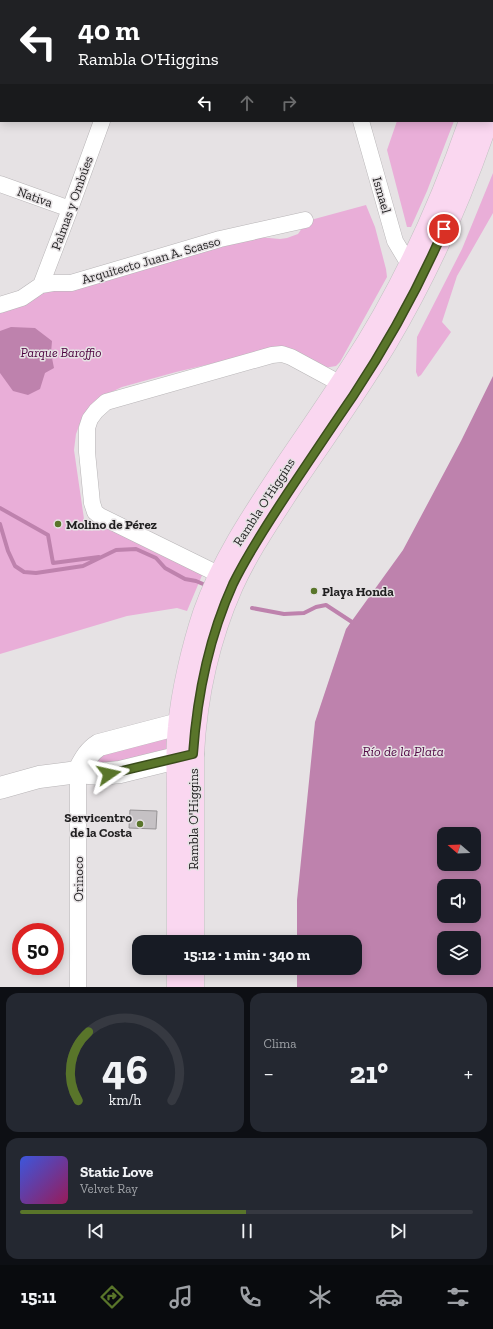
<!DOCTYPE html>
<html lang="es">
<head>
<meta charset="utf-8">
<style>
	:root { --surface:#171b24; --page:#242831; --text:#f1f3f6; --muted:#9ea1a6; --line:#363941; --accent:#59752a }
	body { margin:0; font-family:"Zilla Slab",serif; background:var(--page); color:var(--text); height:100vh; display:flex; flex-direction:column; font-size:15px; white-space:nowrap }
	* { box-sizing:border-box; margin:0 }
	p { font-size:13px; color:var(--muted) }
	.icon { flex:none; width:22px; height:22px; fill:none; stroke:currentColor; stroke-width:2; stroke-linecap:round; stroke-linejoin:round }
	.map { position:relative; height:987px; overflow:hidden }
	.sheet { display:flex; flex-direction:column; gap:6px; padding:6px; background:#0d0f14; flex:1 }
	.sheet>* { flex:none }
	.top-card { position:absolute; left:0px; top:0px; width:493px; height:122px; box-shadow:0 2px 10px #0003; background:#202124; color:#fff; overflow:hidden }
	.needle { width:26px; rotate:289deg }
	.controls { position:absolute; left:437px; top:827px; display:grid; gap:8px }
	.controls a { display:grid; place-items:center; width:44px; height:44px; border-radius:8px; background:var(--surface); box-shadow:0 2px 10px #0003; font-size:20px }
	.speed { position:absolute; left:12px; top:923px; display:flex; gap:8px; font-size:20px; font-weight:700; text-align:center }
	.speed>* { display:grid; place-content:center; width:52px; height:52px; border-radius:50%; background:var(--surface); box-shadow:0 2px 10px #0003; line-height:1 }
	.speed .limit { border:6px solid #d22; background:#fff; color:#111 }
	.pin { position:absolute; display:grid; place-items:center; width:34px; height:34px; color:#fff; margin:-17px; border:2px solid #fff; border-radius:50%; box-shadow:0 1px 4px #0007 }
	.me { position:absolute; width:44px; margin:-22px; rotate:79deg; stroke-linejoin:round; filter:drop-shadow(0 0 3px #0008) }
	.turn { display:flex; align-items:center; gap:14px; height:84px; padding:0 12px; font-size:18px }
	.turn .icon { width:52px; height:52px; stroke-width:2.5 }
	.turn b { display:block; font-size:28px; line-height:34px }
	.lanes { display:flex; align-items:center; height:38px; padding:0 12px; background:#0003; justify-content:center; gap:20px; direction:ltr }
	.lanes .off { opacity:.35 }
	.big { font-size:30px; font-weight:800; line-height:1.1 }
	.sheet .card { flex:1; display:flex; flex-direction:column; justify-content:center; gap:6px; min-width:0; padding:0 14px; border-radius:12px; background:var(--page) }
	.sheet .dial { align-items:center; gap:0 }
	.dial svg { height:104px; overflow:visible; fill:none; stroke:var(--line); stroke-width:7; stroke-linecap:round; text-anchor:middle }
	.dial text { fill:var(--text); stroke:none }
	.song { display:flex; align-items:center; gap:12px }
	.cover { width:48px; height:48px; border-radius:6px; background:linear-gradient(135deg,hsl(230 70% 55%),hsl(330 70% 35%)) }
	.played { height:4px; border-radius:2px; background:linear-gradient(90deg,var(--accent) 50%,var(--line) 50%) }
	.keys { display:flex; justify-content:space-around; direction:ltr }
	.heat { display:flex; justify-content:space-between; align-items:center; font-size:22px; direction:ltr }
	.sheet .tiles { flex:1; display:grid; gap:6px; grid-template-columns:1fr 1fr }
	.card:last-child { grid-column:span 2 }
	.trip { position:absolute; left:132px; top:935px; width:230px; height:40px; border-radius:12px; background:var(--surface); box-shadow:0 2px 10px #0003; font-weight:800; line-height:40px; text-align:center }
	.menu { display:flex; height:64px; justify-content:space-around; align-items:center; background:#090b0e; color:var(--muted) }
	.menu .icon { width:28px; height:28px }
	.menu .active { color:var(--accent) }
	.menu b { font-size:18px; color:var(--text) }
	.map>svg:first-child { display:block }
	.green { fill:#e9aed8 }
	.water { fill:#be82ad; fill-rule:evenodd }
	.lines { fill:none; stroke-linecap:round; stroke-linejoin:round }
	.stream { stroke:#be82ad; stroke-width:4 }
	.building { fill:#c5c1c4; stroke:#969395 }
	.street-casing { stroke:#b8b5b7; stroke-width:17 }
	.secondary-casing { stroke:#b8b5b7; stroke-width:23 }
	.primary-casing { stroke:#c1c0c1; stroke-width:23 }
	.street { stroke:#fff; stroke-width:16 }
	.secondary { stroke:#fff; stroke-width:22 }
	.primary { stroke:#fad7f0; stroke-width:22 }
	.route-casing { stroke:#3a4c1b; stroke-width:10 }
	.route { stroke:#59752a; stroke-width:7 }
	.poi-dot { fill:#59752a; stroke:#e6e2e4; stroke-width:1.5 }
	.labels { text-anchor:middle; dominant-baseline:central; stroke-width:3; stroke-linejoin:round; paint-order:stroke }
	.street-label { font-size:13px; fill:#201f20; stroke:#e6e2e4 }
	.park-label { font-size:13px; font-style:italic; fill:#4b013e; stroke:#e6e2e4 }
	.poi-label { font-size:13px; font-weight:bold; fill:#201f20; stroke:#e6e2e4; text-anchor:start }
	.water-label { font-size:14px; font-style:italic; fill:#530a46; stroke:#e6e2e4 }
</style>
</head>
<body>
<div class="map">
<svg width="493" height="987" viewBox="0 0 493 987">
	<rect width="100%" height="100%" fill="#e6e2e4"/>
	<path class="green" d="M397,121H454L427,191L411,227H407L387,150Z
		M493,173V213L457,276L442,322L451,332L421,375L418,377L416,372L417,337L462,249Z
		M366,205L375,227L386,269L387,277L340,362L336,366L324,368L283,347L176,372L122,387L105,395L92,404L82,418L76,434L74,450L84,519L108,526L203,573L187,611L177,608L127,616L0,654V312L29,300L53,288L258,237L280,239L287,238L298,234L307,221Z
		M159,735L168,738L169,751L107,769C99,764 97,762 99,752Z"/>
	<path class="water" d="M11,327L35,328L52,341L51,353L54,368L45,373L40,389L28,395L13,391L0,373V331Z
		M493,376V987H297V968H355V942H297V900L315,722L346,629L403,550L461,441ZM444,834H474V864H444ZM444,886H474V916H444ZM444,938H474V968H444Z"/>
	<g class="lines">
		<path class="stream" d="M0,508L48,535L53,563L99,557
			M0,524L8,551L15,566L24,572L36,573L83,566L116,550L136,549L156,558L165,568L185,579L196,581L203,584
			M252,608L284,614L304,613L316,607L326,605L352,622"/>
	</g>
	<path class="building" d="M130,810L157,811L156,829L129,828Z"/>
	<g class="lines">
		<defs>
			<path id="street" d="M327,0L328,1
				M144,1V0
				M361,121L395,241L410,266
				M0,184L70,209
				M41,285L70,209L102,121
				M0,305L22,298L41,285L53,283H71L220,239L305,220
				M220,575L100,516L95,512L92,503L87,452V428L90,419L96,411L106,402L272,355L282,354L291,357L341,384
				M78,987V772"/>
			<path id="secondary" d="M78,772C84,761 88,752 99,745L179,724
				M0,788L39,777L78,772L100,774L120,772L193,754"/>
			<path id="primary" d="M492,52L493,48
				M178,942C178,897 178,852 178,807C178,781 176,753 179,727C182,692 193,646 204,613C223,559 256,511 287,464C309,432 331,400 352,367C402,291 440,207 470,121
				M193,942V754C196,697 209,638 232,586C247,553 268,522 288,491C321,442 355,394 386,343C427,274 461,198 487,121
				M193,968V987
				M178,987V968"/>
		</defs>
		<use href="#street" class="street-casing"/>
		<use href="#secondary" class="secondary-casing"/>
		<use href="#primary" class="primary-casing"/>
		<use href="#street" class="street"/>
		<use href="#secondary" class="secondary"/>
		<use href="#primary" class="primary"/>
	</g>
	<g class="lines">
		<defs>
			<path id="route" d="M109,774L193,754C197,697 209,637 233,584C248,553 268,523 287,494C309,461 331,428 353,396C388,343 419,287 444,229"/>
		</defs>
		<use href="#route" class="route-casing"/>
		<use href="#route" class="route"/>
	</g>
	<g class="poi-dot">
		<circle cx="58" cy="524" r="4"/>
		<circle cx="314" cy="591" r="4"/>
		<circle cx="140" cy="824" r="4"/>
	</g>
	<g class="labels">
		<g class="street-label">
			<text transform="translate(382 195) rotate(74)">Ismael</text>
			<text transform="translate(35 197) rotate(20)">Nativa</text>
			<text transform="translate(72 203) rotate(-70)">Palmas y Ombúes</text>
			<text transform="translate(151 260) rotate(-16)">Arquitecto Juan A. Scasso</text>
			<text transform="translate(264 502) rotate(-57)">Rambla O'Higgins</text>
			<text transform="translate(193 819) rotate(-90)">Rambla O'Higgins</text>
			<text transform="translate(78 879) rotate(-90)">Orinoco</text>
		</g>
		<g class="park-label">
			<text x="61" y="352">Parque Baroffio</text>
		</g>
		<g class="poi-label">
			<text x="66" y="524">Molino de Pérez</text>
			<text x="322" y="591">Playa Honda</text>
			<text x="132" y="817" text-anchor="end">Servicentro<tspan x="132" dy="15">de la Costa</tspan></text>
		</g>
		<g class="water-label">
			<text x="403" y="751">Río de la Plata</text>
		</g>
	</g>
</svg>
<div class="controls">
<a><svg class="needle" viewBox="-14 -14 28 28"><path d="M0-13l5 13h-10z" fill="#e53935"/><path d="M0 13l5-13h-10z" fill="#9ea1a6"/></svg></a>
<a><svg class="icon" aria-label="sound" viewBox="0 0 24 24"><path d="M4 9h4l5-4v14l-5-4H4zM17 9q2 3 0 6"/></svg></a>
<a><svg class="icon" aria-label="layers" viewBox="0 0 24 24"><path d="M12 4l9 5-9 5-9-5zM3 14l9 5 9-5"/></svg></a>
</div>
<div class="speed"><div class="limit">50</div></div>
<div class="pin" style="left:444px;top:229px;background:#d93025"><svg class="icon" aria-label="arrive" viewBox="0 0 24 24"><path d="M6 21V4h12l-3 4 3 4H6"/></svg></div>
<svg class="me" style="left:109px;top:774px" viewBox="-20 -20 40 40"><path d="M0-17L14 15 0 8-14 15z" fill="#59752a" stroke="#fff" stroke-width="4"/></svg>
<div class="trip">15:12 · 1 min · 340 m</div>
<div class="top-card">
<div class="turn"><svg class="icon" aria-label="left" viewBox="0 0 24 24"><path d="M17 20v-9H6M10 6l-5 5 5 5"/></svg><div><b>40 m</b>Rambla O'Higgins</div></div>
<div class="lanes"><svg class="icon" aria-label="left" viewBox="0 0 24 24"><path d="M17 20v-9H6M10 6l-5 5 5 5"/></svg><svg class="icon off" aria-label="ahead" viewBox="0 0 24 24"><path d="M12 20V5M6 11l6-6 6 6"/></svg><svg class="icon off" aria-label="right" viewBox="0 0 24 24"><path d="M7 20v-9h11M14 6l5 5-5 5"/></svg></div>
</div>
</div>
<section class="sheet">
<div class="tiles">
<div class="card dial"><svg viewBox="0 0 100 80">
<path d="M14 69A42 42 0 1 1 86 69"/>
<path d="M14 69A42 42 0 0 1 22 16" stroke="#59752a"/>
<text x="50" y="56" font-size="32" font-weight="700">46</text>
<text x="50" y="72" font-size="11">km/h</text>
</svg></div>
<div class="card"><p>Clima</p>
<div class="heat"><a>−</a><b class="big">21°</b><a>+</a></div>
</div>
<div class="card">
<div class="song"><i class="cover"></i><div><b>Static Love</b><p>Velvet Ray</p></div></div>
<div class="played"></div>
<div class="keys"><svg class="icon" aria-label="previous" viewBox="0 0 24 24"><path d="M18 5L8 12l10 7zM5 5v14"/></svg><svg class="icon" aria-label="pause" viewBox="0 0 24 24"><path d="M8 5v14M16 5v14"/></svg><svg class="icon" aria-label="next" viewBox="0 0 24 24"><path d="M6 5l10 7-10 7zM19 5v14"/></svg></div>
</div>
</div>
</section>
<nav class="menu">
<b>15:11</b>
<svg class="icon active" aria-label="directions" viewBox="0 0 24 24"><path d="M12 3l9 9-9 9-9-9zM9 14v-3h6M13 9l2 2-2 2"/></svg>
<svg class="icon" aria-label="music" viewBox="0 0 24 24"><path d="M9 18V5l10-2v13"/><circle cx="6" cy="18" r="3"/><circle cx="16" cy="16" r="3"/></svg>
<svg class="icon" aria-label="phone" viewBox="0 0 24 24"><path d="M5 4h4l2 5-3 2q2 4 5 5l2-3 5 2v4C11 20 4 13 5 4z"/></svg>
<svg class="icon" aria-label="climate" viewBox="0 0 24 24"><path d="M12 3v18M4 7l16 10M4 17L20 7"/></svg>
<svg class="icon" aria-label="car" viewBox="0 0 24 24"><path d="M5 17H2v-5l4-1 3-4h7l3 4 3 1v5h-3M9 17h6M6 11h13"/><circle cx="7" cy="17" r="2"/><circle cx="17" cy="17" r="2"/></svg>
<svg class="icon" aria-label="filters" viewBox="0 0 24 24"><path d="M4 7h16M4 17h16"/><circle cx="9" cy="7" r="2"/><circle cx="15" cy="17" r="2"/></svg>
</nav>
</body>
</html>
